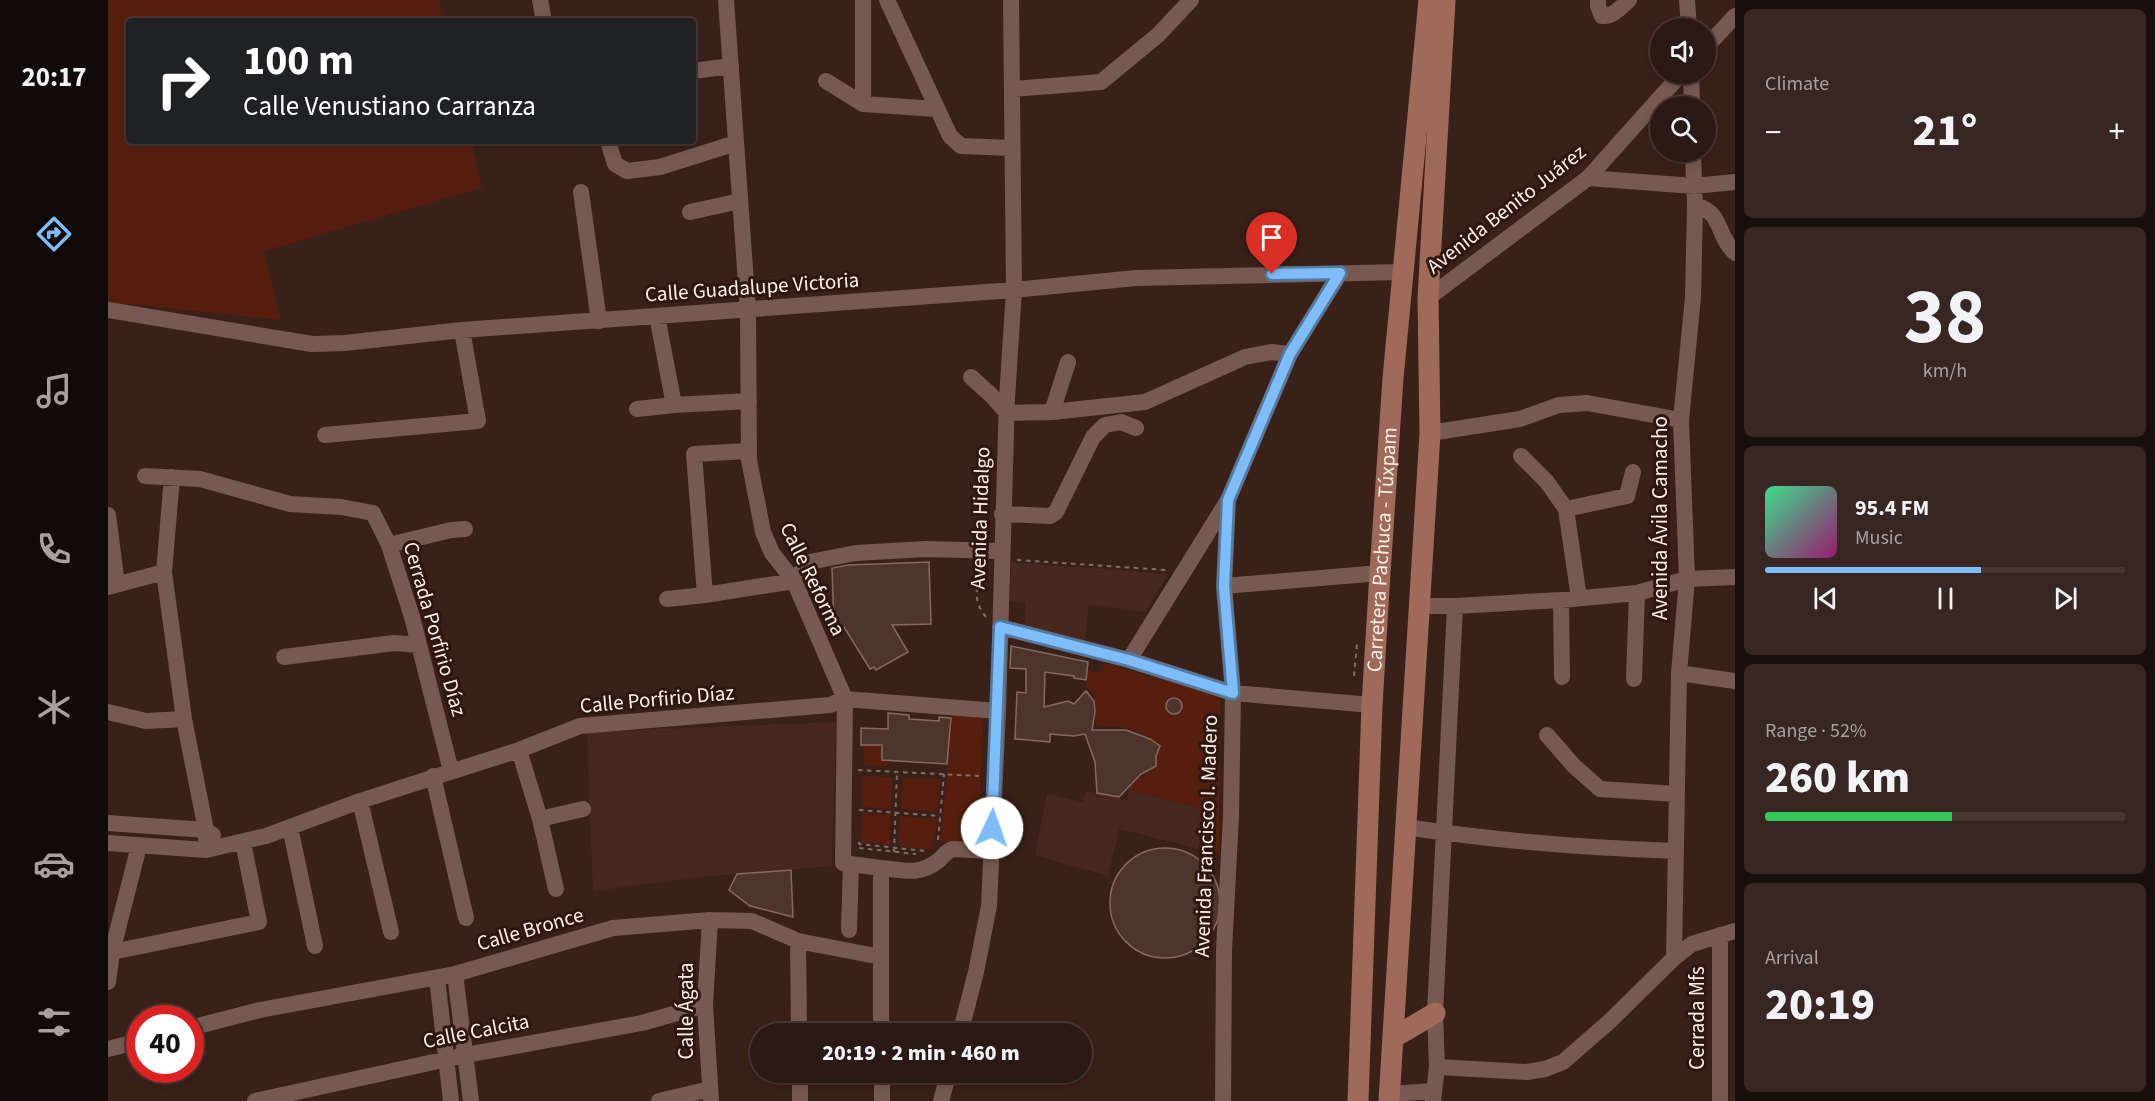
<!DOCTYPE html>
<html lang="en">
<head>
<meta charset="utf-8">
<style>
	:root { --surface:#2b1913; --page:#372621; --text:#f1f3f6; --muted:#a6a0a0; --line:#473833; --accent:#7ebdf9 }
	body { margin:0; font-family:"Source Sans 3",sans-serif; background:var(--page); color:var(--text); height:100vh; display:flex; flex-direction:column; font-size:22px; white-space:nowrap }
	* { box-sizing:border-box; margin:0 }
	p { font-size:20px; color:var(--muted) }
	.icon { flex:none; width:33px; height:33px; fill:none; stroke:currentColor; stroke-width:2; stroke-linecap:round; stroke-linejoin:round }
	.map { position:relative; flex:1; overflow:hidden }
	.panel { display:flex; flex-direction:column; gap:9px; padding:9px; background:#180e0a; width:420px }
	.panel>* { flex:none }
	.banner { position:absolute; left:18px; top:18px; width:570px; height:126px; border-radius:6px; box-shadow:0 3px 9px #0003,0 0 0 2px var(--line); background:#202124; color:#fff; overflow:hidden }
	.controls { position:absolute; left:1542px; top:18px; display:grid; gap:12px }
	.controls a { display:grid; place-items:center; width:66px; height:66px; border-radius:50%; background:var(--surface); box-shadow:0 3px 9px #0003,0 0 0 2px var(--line); font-size:30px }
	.speed { position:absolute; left:18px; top:1005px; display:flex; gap:12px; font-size:30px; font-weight:700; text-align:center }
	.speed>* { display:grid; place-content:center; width:78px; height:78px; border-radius:50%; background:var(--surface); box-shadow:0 3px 9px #0003,0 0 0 2px var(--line); line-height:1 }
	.speed .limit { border:9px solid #d22; background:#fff; color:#111 }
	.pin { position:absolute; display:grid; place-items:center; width:51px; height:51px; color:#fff; margin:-62px -26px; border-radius:50% 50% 50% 0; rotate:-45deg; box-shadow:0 0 6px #0007 }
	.pin .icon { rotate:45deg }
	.me { position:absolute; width:66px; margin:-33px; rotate:3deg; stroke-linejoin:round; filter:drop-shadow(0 0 4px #0008) }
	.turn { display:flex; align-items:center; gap:21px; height:126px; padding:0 18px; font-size:27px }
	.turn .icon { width:78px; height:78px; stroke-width:2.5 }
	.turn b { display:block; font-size:42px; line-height:51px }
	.big { font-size:45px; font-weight:800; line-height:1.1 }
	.panel .card { flex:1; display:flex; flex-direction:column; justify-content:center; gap:9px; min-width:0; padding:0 21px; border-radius:9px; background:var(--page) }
	.panel .dial { align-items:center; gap:0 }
	.dial b { font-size:78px; line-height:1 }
	.song { display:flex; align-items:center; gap:18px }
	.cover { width:72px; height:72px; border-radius:9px; background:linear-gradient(135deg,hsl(150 70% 55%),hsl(320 70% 35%)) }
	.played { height:6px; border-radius:3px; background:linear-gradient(90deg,var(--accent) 60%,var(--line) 60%) }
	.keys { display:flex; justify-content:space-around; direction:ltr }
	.heat { display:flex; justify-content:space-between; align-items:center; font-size:33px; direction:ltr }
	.charge { height:9px; border-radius:4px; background:linear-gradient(90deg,#34c759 52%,var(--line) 0) }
	.trip { position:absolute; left:642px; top:1023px; width:342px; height:60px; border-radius:30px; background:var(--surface); box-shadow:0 3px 9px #0003,0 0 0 2px var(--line); font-weight:800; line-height:60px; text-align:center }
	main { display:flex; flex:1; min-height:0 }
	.tabs { display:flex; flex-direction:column; width:108px; justify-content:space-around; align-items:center; background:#110a08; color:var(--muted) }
	.tabs .icon { width:42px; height:42px }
	.tabs .active { color:var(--accent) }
	.tabs b { font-size:27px; color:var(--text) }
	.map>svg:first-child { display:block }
	.built { fill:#47281e }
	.green { fill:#561f0d }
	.building { fill:#4e352c; stroke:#866960; stroke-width:1.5 }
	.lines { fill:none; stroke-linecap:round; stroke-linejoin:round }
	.path { stroke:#816c64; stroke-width:2; stroke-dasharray:4.5 4.5; stroke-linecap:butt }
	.minor { stroke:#765a51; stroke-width:16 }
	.major { stroke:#a06a59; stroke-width:21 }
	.route-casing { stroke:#527ba2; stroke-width:15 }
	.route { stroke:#7ebdf9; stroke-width:10 }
	.labels { text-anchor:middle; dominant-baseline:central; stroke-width:6; stroke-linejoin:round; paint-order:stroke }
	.street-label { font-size:21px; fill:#ffeee8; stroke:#2e1710 }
</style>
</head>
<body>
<main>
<nav class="tabs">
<b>20:17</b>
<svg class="icon active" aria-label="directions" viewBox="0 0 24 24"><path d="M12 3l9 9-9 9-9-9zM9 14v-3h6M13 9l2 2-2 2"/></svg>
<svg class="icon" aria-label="music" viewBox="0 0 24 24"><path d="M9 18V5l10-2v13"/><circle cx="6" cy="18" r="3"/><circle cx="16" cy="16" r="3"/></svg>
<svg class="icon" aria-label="phone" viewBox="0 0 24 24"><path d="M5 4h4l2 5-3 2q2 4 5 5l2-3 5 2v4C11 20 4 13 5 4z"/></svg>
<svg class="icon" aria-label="climate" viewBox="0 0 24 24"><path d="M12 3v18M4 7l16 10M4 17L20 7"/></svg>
<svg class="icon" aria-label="car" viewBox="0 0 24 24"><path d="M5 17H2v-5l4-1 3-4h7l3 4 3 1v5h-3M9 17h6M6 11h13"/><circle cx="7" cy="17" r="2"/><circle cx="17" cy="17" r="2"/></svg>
<svg class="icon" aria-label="filters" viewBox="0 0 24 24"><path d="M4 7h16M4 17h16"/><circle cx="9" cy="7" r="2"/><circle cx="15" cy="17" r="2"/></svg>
</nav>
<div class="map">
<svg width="1627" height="1101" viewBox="0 0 1627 1101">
	<rect width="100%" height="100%" fill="#392119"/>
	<path class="built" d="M903,562L1060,574L1038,612L981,605L977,640L917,626V603L902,601Z
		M728,722L724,866L592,877L485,891L479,732Z
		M1021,790L1092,808L1091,849L1012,829L1015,814L1000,876L927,855L939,794L975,802L978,791L1019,800Z"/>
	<path class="green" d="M0,0H331L336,21H21V141H363L374,188L156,251L173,320L0,302Z
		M996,663L1112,696L1111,853L1091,849L1092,808L1021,790L1023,785L1049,766L1048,756L1052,745C1033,729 1013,726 988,726L986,693L978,687L980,671L993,673Z
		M845,711L876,714L869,844L832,842Z
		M756,745H774V760H779V766L755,765Z
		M754,776L784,777L783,809L754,807Z
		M794,778L832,779L829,812L793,809Z
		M754,813L783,815L782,845L753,843Z
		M792,816L829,819L826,850L791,846Z
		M1018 902a40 40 0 1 1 80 0a40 40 0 1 1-80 0Z"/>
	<path class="building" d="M821,562L823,624L784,625L800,652L768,670L766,667L762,669L736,627L726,628L724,568L740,565Z
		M903,646L980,662L978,680L966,678V676L937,672L936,707L960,701L966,704L978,691L986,701L987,712L984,730H1018L1042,739L1052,746L1048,756V766L1033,774L1011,797L989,793L987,762L977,734L966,736L942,734V742L907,739L909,692L918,693V669L902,668Z
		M1058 706a8 8 0 1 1 16 0a8 8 0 1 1-16 0Z
		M780,713L801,715V719L831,721V717L843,718L839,764L774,760V745H753V728L780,729Z
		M1002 903a55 55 0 1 1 110 0a55 55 0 1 1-110 0Z
		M683,870L685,917L642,906L621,890L629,874Z"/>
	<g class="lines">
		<path class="path" d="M909,560L1058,570
			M878,617C865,602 866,584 878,569
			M1247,675H1246L1249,644
			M750,770L871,776
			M751,810L832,816
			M830,840L836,774
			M751,842V844L818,851
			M751,848L808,854
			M786,852L789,772"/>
		<path class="minor" d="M432,0L436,21
			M618,0L640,311L641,460L655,532L664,553L686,581L737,699L735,863L773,868V1034
			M779,0L842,136L853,146L904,148
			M1490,0V6L1494,16C1505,17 1513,7 1521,0
			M1579,0L1581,28
			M1598,47L1627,16
			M585,71L623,66
			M1583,74L1584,106
			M718,81L755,104L828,109
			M905,89L993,82L1050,35L1083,0
			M755,104V0
			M500,141L507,164L519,171L552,167L628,143
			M1480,178L1586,186L1627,182
			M473,192L491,321
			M1587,205C1616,213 1607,234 1627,253
			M582,212L632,201
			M1320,298L1480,178L1573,74
			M0,310L204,344L237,343L354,330L906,290L1028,278L1294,272
			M549,316L566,405
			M863,377L883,395L899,413
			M529,409L566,405L641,401
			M944,412L960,362
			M899,413L944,412L1037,402L1137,357L1163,352L1182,354
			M1322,433L1412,419L1451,405L1479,403L1573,420
			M217,435L370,421L354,330
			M1413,456L1439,482L1458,509L1471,598
			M37,476L92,479L182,504L233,507L265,513L281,545L304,617L343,771
			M64,477L56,572L76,719L98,830V850
			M1458,509L1519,496L1525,472
			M894,514L942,516L948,512L985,437L997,425L1013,422L1028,428
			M0,515L9,584
			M281,545L343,530L357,529
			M1116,586L1272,573
			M0,587L56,572
			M597,595L586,454L640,451
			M559,599L597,595L686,581L701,562L748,553L818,549L893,551
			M1453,600L1454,677
			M1310,606H1347L1453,600L1529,593L1579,579L1627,577
			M892,627L1021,660L1125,693L1264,705
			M176,657L286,643L311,645
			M1021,660L1120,500L1182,354L1232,273
			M1571,673L1627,681
			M1526,679L1529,593
			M0,712L38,721L76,719
			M1439,735L1466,766L1492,789L1568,794
			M411,750L432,819L448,889
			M325,776L358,918
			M252,801L283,932
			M432,819L475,809
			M0,823L98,830L105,835
			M182,827L207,946
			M1298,827C1388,841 1478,848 1568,851
			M0,843L98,850L158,836L252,801L411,750L472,726L722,705L737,699L890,711
			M773,868C797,870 810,876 830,861C835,857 838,851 845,849L883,851
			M602,920L597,1005L603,1101
			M741,930L743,864
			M1612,935V1101
			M690,941L691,1034
			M4,952L151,922L135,842
			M1566,958L1571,673L1579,579L1573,420L1585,297L1587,205L1585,152
			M347,974L363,1101
			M329,978L343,1101
			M0,982L4,952L31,846
			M82,1028L152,1010L347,974L505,928L602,920L644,921L690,941L773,957
			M852,1034L868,972L881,906L890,711L899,398L906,290L903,0
			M0,1049L32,1041
			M1329,1067L1419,1072L1437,1069L1455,1062L1502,1021L1566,958L1584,944L1627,931
			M692,1072V1101
			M774,1072V1101
			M1282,1094L1326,1091
			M147,1101L358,1055L534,1023L597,1005
			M551,1101L602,1089
			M833,1101L841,1072
			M1115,1101L1116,950L1123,816L1125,693L1116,586L1120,500
			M1325,1101L1329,1067L1327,1013L1347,606"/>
		<g class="major">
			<path d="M1285,1038L1327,1013"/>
			<path id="s1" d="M1250,1101L1264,705L1272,573L1285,378L1321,0"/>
			<path d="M1281,1101L1322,433L1320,298L1337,0"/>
		</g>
	</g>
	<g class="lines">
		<defs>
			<path id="route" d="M884,828L892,627L1021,660L1125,693L1116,586L1120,500L1182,354L1232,273L1164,274"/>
		</defs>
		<use href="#route" class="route-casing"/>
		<use href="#route" class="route"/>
	</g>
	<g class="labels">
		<g class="street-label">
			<text transform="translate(1398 209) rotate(-38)">Avenida Benito Juárez</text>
			<text transform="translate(644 287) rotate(-4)">Calle Guadalupe Victoria</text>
			<text transform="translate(872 518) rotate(-88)">Avenida Hidalgo</text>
			<text transform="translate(1552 518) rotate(-90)">Avenida Ávila Camacho</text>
			<text stroke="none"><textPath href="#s1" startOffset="552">Carretera Pachuca - Túxpam</textPath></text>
			<text transform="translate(705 579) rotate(64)">Calle Reforma</text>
			<text transform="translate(327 629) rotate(74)">Cerrada Porfirio Díaz</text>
			<text transform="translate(549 699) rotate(-5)">Calle Porfirio Díaz</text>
			<text transform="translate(1098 836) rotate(-88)">Avenida Francisco I. Madero</text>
			<text transform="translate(422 929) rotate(-16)">Calle Bronce</text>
			<text transform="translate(578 1011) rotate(-90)">Calle Ágata</text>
			<text transform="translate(1589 1018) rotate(-90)">Cerrada Mfs</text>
			<text transform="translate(368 1031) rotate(-11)">Calle Calcita</text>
		</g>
	</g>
</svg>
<div class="controls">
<a><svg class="icon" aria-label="sound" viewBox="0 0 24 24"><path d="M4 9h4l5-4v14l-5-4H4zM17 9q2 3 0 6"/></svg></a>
<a><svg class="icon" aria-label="search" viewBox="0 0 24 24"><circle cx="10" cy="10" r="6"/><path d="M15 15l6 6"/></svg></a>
</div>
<div class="speed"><div class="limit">40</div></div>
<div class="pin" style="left:1164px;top:274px;background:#d93025"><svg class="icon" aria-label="arrive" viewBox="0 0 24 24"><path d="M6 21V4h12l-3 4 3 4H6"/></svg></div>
<svg class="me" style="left:884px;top:828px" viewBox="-20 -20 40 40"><circle r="19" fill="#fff"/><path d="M0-13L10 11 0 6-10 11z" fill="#7ebdf9"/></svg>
<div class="trip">20:19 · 2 min · 460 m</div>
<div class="banner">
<div class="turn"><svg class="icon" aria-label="right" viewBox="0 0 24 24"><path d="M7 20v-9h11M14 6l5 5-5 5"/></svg><div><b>100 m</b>Calle Venustiano Carranza</div></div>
</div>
</div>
<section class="panel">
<div class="card"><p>Climate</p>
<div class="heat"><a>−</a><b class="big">21°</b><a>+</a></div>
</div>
<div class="card dial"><b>38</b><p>km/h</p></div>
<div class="card">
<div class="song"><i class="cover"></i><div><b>95.4 FM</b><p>Music</p></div></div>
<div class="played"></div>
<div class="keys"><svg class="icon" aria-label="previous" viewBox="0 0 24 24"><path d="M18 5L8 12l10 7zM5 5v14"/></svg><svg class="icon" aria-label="pause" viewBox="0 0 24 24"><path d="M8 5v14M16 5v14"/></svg><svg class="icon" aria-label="next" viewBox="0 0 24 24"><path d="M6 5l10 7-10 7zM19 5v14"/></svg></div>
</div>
<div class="card"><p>Range · 52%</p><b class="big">260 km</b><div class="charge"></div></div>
<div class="card"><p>Arrival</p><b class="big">20:19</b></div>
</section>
</main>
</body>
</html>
